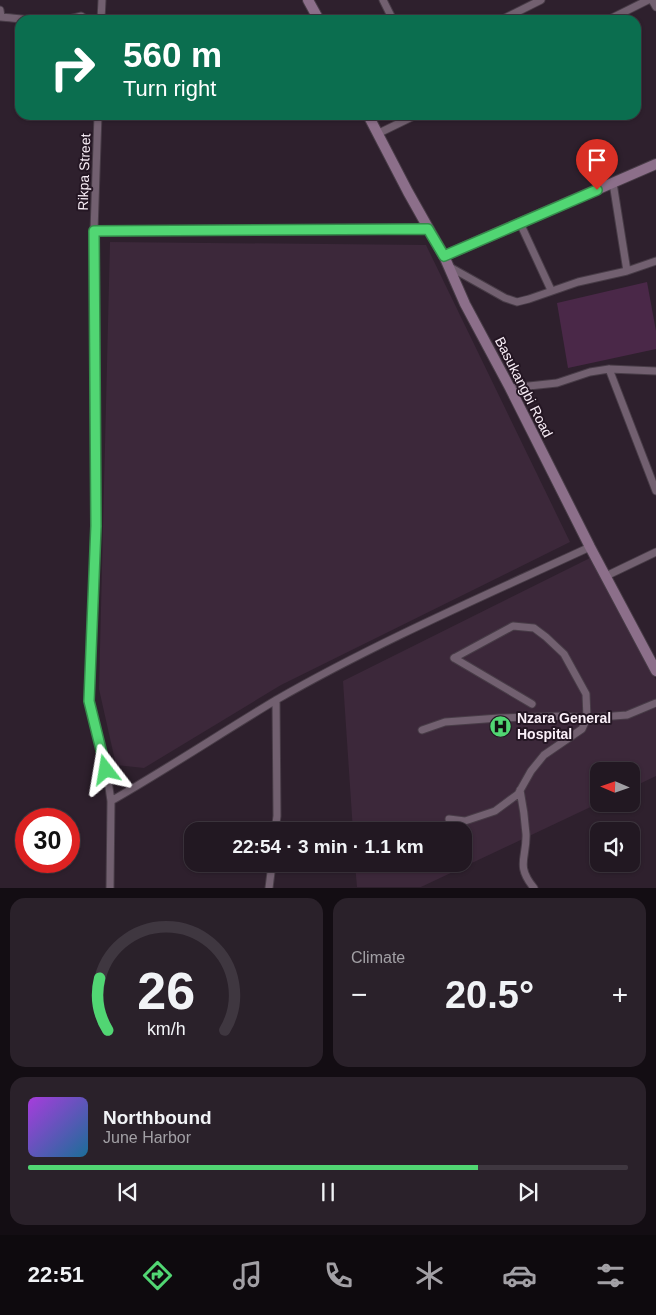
<!DOCTYPE html>
<html lang="en">
<head>
<meta charset="utf-8">
<style>
	:root { --surface:#221822; --page:#2a212a; --text:#f1f3f6; --muted:#a2a0a5; --line:#3f3740; --accent:#51d673 }
	body { margin:0; font-family:Arial,sans-serif; background:var(--page); color:var(--text); height:100vh; display:flex; flex-direction:column; font-size:19px; white-space:nowrap }
	* { box-sizing:border-box; margin:0 }
	p { font-size:16px; color:var(--muted) }
	.icon { flex:none; width:28px; height:28px; fill:none; stroke:currentColor; stroke-width:2; stroke-linecap:round; stroke-linejoin:round }
	.map { position:relative; height:888px; overflow:hidden }
	.drawer { display:flex; flex-direction:column; gap:10px; padding:10px; background:#130d13; flex:1 }
	.drawer>* { flex:none }
	.top-card { position:absolute; left:15px; top:15px; width:626px; height:105px; border-radius:15px; box-shadow:0 1px 4px #0004,0 0 0 1px var(--line); background:#0b6e4f; color:#fff; overflow:hidden }
	.needle { width:32px; rotate:272deg }
	.tools { position:absolute; left:590px; top:762px; display:grid; gap:10px }
	.tools a { display:grid; place-items:center; width:50px; height:50px; border-radius:10px; background:var(--surface); box-shadow:0 1px 4px #0004,0 0 0 1px var(--line); font-size:25px }
	.speed { position:absolute; left:15px; top:808px; display:flex; gap:10px; font-size:25px; font-weight:700; text-align:center }
	.speed>* { display:grid; place-content:center; width:65px; height:65px; border-radius:50%; background:var(--surface); box-shadow:0 1px 4px #0004,0 0 0 1px var(--line); line-height:1 }
	.speed .limit { border:8px solid #d22; background:#fff; color:#111 }
	.pin { position:absolute; display:grid; place-items:center; width:42px; height:42px; color:#fff; margin:-51px -21px; border-radius:50% 50% 50% 0; rotate:-45deg; box-shadow:0 0 5px #0007 }
	.pin .icon { rotate:45deg }
	.me { position:absolute; width:55px; margin:-28px; rotate:346deg; stroke-linejoin:round; filter:drop-shadow(0 0 4px #0008) }
	.turn { display:flex; align-items:center; gap:18px; height:105px; padding:0 25px; font-size:22px }
	.turn .icon { width:65px; height:65px; stroke-width:2.5 }
	.turn b { display:block; font-size:35px; line-height:42px }
	.big { font-size:38px; font-weight:700; line-height:1.1 }
	.drawer .widget { flex:1; display:flex; flex-direction:column; justify-content:center; gap:8px; min-width:0; padding:0 18px; border-radius:15px; background:var(--page) }
	.drawer .dial { align-items:center; gap:0 }
	.dial svg { height:130px; overflow:visible; fill:none; stroke:var(--line); stroke-width:7; stroke-linecap:round; text-anchor:middle }
	.dial text { fill:var(--text); stroke:none }
	.song { display:flex; align-items:center; gap:15px }
	.cover { width:60px; height:60px; border-radius:8px; background:linear-gradient(135deg,hsl(280 70% 55%),hsl(200 70% 35%)) }
	.played { height:5px; border-radius:2px; background:linear-gradient(90deg,var(--accent) 75%,var(--line) 75%) }
	.keys { display:flex; justify-content:space-around; direction:ltr }
	.heat { display:flex; justify-content:space-between; align-items:center; font-size:28px; direction:ltr }
	.drawer .tiles { flex:1; display:grid; gap:10px; grid-template-columns:1fr 1fr }
	.widget:last-child { grid-column:span 2 }
	.trip { position:absolute; left:184px; top:822px; width:288px; height:50px; border-radius:15px; background:var(--surface); box-shadow:0 1px 4px #0004,0 0 0 1px var(--line); font-weight:700; line-height:50px; text-align:center }
	.dock { display:flex; height:80px; justify-content:space-around; align-items:center; background:#0e0a0e; color:var(--muted) }
	.dock .icon { width:35px; height:35px }
	.dock .active { color:var(--accent) }
	.dock b { font-size:22px; color:var(--text) }
	.map>svg:first-child { display:block }
	.built { fill:#3c283a }
	.green { fill:#4a2848 }
	.lines { fill:none; stroke-linecap:round; stroke-linejoin:round }
	.street-casing { stroke:#483c47; stroke-width:9 }
	.secondary-casing { stroke:#483c47; stroke-width:12 }
	.street { stroke:#726070; stroke-width:7 }
	.secondary { stroke:#8c6f8a; stroke-width:10 }
	.route-casing { stroke:#358b4b; stroke-width:12 }
	.route { stroke:#51d673; stroke-width:9 }
	.labels { text-anchor:middle; dominant-baseline:central; stroke-width:4; stroke-linejoin:round; paint-order:stroke }
	.street-label { font-size:14px; fill:#faeff8; stroke:#241623 }
	.poi-label { font-size:14px; font-weight:bold; fill:#faeff8; stroke:#241623; text-anchor:start }
</style>
</head>
<body>
<div class="map">
<svg width="656" height="888" viewBox="0 0 656 888">
	<rect width="100%" height="100%" fill="#2e202d"/>
	<path class="built" d="M110,242L426,245L570,542L281,685L144,768L116,765L99,689Z
		M592,557L656,680V776L631,788V771H599V803L421,887H357L355,864H462V831H353L343,681Z"/>
	<path class="green" d="M647,282L656,331V349L568,368L557,303Z"/>
	<g class="lines">
		<defs>
			<path id="street" d="M383,0L393,20
				M652,0L656,7
				M0,10L1,17C26,19 57,24 81,16L87,20
				M101,20L102,0
				M501,20L541,0
				M608,20L648,0
				M98,115L94,231L95,525L89,701L107,774L111,801L110,888
				M377,134L416,115
				M613,183L627,271
				M520,223L551,290
				M94,231L428,229
				M448,266L505,298L517,302L529,299L578,282L627,271L656,261
				M609,369L656,491
				M510,388L557,383L590,372L609,369L656,371
				M606,576L656,552
				M454,658L532,704
				M422,730L445,722L499,718L564,716L587,718L627,715L656,703
				M520,790C523,805 525,820 526,834C527,858 515,865 534,888
				M111,801C167,769 221,733 276,700C377,642 484,596 590,547
				M449,819L465,821L495,811L518,794L531,771L544,755L582,729L587,718L586,694L564,654L546,637L534,628L513,626L454,658
				M275,831L277,816L276,700
				M269,888L272,864"/>
			<path id="secondary" d="M308,0L319,20
				M368,115L408,192L444,256L465,304L510,388L590,547L656,671
				M444,256L656,164"/>
		</defs>
		<use href="#street" class="street-casing"/>
		<use href="#secondary" class="secondary-casing"/>
		<use href="#street" class="street"/>
		<use href="#secondary" class="secondary"/>
	</g>
	<g class="lines">
		<defs>
			<path id="route" d="M106,770L89,701L96,526L94,231L428,229L444,256L597,190"/>
		</defs>
		<use href="#route" class="route-casing"/>
		<use href="#route" class="route"/>
	</g>
	<defs>
		<symbol id="hospital-disc" viewBox="-11 -11 22 22"><circle r="9.5" fill="#51d673" stroke="#241623"/><path d="M-5-5h3v3.5h4V-5h3V5h-3V1.5h-4V5h-3Z" fill="#111"/></symbol>
	</defs>
	<g fill-rule="evenodd">
		<use href="#hospital-disc" x="488" y="714" width="25" height="25"/>
	</g>
	<g class="labels">
		<g class="street-label">
			<text transform="translate(84 172) rotate(-88)">Rikpa Street</text>
			<text transform="translate(524 387) rotate(63)">Basukangbi Road</text>
		</g>
		<g class="poi-label">
			<text x="517" y="718">Nzara General<tspan x="517" dy="16">Hospital</tspan></text>
		</g>
	</g>
</svg>
<div class="tools">
<a><svg class="needle" viewBox="-14 -14 28 28"><path d="M0-13l5 13h-10z" fill="#e53935"/><path d="M0 13l5-13h-10z" fill="#a2a0a5"/></svg></a>
<a><svg class="icon" aria-label="sound" viewBox="0 0 24 24"><path d="M4 9h4l5-4v14l-5-4H4zM17 9q2 3 0 6"/></svg></a>
</div>
<div class="speed"><div class="limit">30</div></div>
<div class="pin" style="left:597px;top:190px;background:#d93025"><svg class="icon" aria-label="arrive" viewBox="0 0 24 24"><path d="M6 21V4h12l-3 4 3 4H6"/></svg></div>
<svg class="me" style="left:106px;top:770px" viewBox="-20 -20 40 40"><path d="M0-17L14 15 0 8-14 15z" fill="#51d673" stroke="#fff" stroke-width="4"/></svg>
<div class="trip">22:54 · 3 min · 1.1 km</div>
<div class="top-card">
<div class="turn"><svg class="icon" aria-label="right" viewBox="0 0 24 24"><path d="M7 20v-9h11M14 6l5 5-5 5"/></svg><div><b>560 m</b>Turn right</div></div>
</div>
</div>
<section class="drawer">
<div class="tiles">
<div class="widget dial"><svg viewBox="0 0 100 80">
<path d="M14 69A42 42 0 1 1 86 69"/>
<path d="M14 69A42 42 0 0 1 9 37" stroke="#51d673"/>
<text x="50" y="56" font-size="32" font-weight="700">26</text>
<text x="50" y="72" font-size="11">km/h</text>
</svg></div>
<div class="widget"><p>Climate</p>
<div class="heat"><a>−</a><b class="big">20.5°</b><a>+</a></div>
</div>
<div class="widget">
<div class="song"><i class="cover"></i><div><b>Northbound</b><p>June Harbor</p></div></div>
<div class="played"></div>
<div class="keys"><svg class="icon" aria-label="previous" viewBox="0 0 24 24"><path d="M18 5L8 12l10 7zM5 5v14"/></svg><svg class="icon" aria-label="pause" viewBox="0 0 24 24"><path d="M8 5v14M16 5v14"/></svg><svg class="icon" aria-label="next" viewBox="0 0 24 24"><path d="M6 5l10 7-10 7zM19 5v14"/></svg></div>
</div>
</div>
</section>
<nav class="dock">
<b>22:51</b>
<svg class="icon active" aria-label="directions" viewBox="0 0 24 24"><path d="M12 3l9 9-9 9-9-9zM9 14v-3h6M13 9l2 2-2 2"/></svg>
<svg class="icon" aria-label="music" viewBox="0 0 24 24"><path d="M9 18V5l10-2v13"/><circle cx="6" cy="18" r="3"/><circle cx="16" cy="16" r="3"/></svg>
<svg class="icon" aria-label="phone" viewBox="0 0 24 24"><path d="M5 4h4l2 5-3 2q2 4 5 5l2-3 5 2v4C11 20 4 13 5 4z"/></svg>
<svg class="icon" aria-label="climate" viewBox="0 0 24 24"><path d="M12 3v18M4 7l16 10M4 17L20 7"/></svg>
<svg class="icon" aria-label="car" viewBox="0 0 24 24"><path d="M5 17H2v-5l4-1 3-4h7l3 4 3 1v5h-3M9 17h6M6 11h13"/><circle cx="7" cy="17" r="2"/><circle cx="17" cy="17" r="2"/></svg>
<svg class="icon" aria-label="filters" viewBox="0 0 24 24"><path d="M4 7h16M4 17h16"/><circle cx="9" cy="7" r="2"/><circle cx="15" cy="17" r="2"/></svg>
</nav>
</body>
</html>
